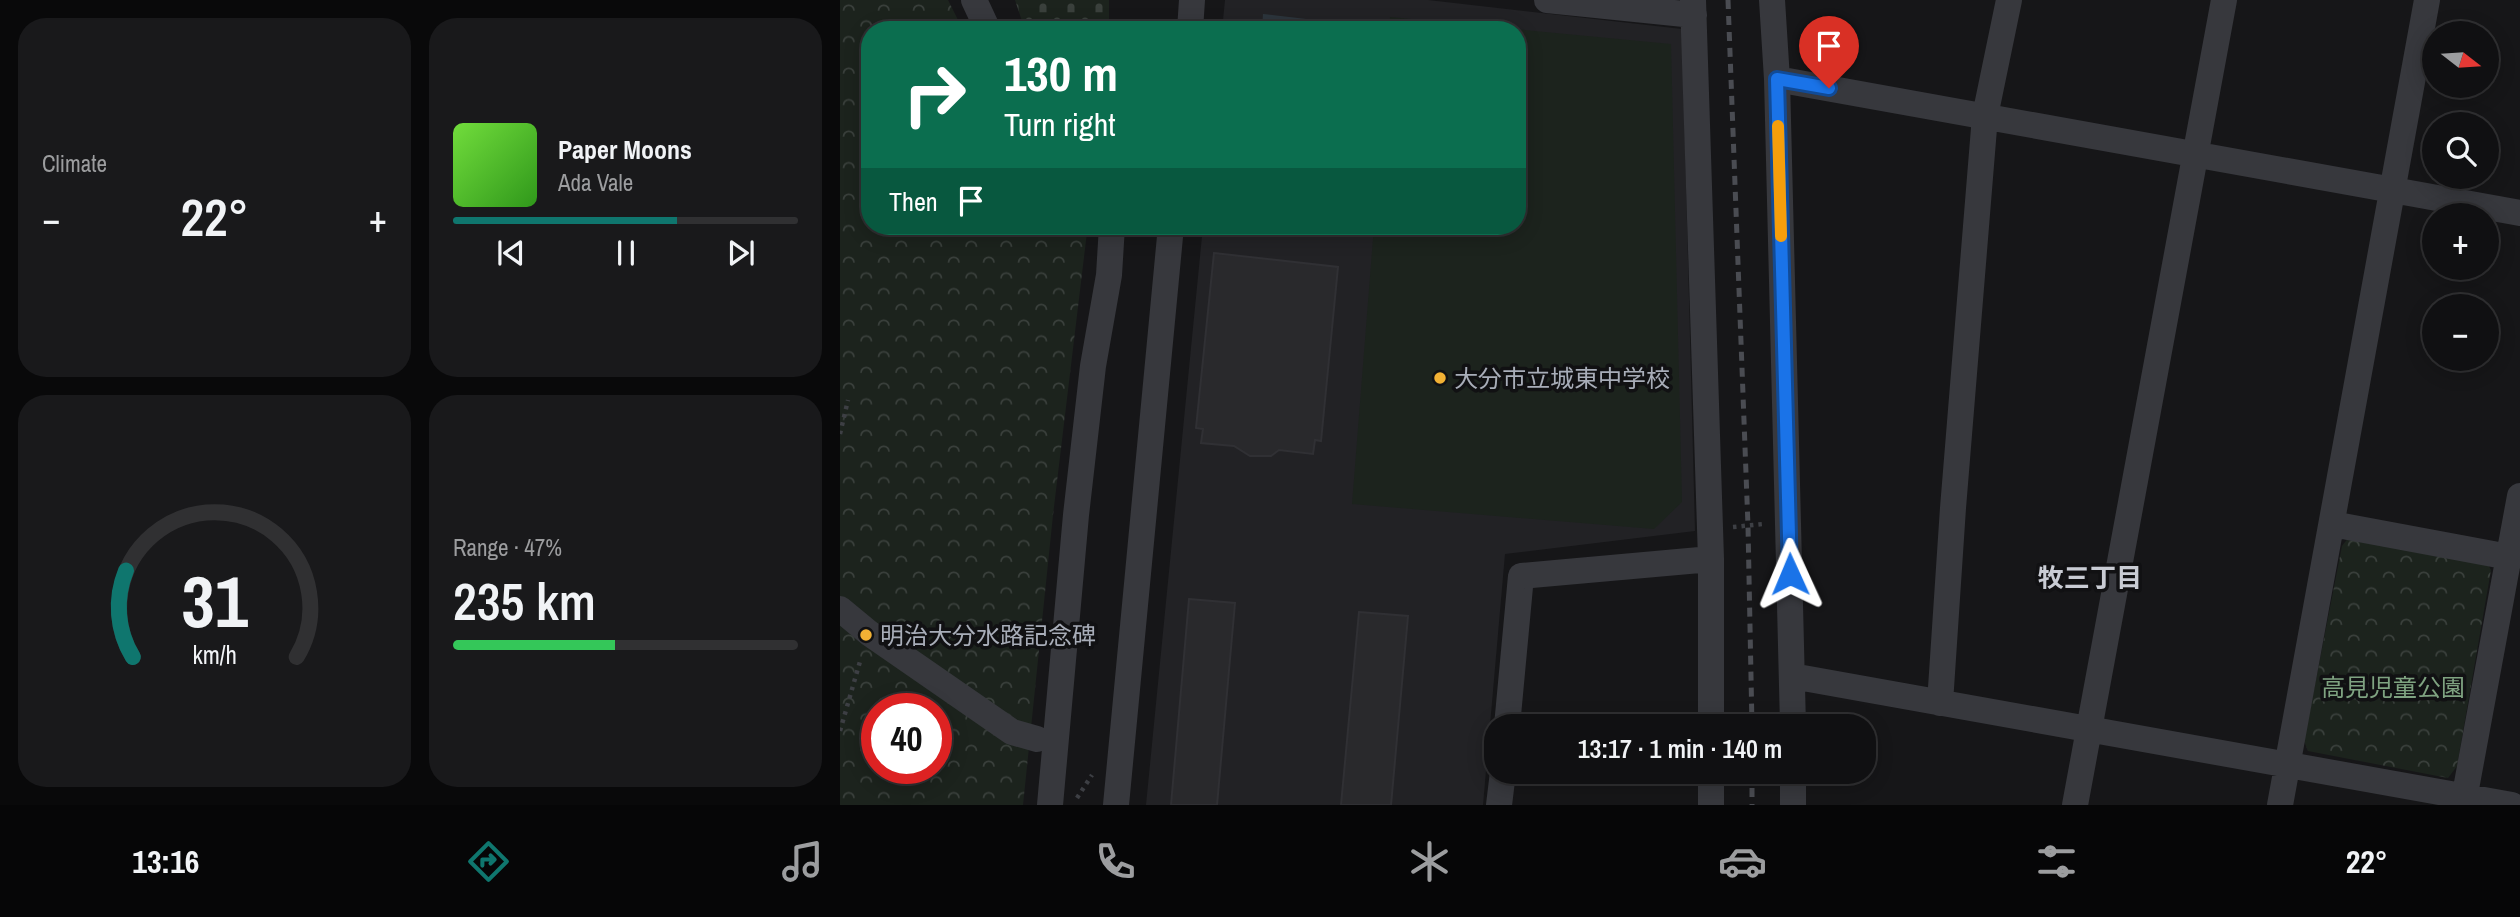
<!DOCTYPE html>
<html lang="en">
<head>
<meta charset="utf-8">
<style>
	:root { --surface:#101012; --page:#19191b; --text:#f1f3f6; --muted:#9c9d9f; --line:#303032; --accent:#0f766e }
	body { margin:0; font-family:"Archivo Narrow","Noto Sans JP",sans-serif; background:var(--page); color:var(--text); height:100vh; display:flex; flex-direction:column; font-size:26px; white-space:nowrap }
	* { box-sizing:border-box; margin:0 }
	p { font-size:23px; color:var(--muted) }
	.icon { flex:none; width:38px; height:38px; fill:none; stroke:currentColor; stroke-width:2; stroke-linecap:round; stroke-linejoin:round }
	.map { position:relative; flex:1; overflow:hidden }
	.details { display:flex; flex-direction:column; gap:18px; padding:18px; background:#09090a; width:840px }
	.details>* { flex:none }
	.hud { position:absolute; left:21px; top:21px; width:665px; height:214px; border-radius:28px; box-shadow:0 4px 18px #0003,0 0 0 2px var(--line); background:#0b6e4f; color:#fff; overflow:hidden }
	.needle { width:46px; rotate:107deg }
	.buttons { position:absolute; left:1582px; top:21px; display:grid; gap:14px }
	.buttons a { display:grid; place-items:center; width:77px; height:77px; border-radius:50%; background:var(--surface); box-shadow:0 4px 18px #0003,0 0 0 2px var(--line); font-size:35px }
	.speed { position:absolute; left:21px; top:693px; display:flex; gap:14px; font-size:35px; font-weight:700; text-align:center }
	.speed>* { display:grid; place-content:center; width:91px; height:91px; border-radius:50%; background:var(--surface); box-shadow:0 4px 18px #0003,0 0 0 2px var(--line); line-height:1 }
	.speed .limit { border:10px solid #d22; background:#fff; color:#111 }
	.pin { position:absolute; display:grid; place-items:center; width:60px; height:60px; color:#fff; margin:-72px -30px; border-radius:50% 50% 50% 0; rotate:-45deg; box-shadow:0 0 7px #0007 }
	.pin .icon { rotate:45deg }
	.me { position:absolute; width:77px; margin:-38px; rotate:359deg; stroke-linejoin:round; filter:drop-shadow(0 0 5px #0008) }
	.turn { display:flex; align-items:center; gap:24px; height:147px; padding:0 28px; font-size:32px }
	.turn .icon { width:91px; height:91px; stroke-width:2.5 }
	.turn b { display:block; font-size:49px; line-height:60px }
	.then { display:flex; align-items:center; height:66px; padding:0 28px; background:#0003; gap:14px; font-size:26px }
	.big { font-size:52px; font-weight:600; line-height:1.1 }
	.details .tile { flex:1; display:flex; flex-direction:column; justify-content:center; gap:10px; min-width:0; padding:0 24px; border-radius:28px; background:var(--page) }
	.details .dial { align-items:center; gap:0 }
	.dial svg { height:182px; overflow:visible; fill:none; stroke:var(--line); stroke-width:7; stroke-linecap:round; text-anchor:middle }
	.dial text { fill:var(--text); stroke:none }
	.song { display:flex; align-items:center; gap:21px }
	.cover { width:84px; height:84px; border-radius:10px; background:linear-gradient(135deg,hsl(100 70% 55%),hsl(110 70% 35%)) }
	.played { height:7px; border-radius:4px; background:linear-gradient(90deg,var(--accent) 65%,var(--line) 65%) }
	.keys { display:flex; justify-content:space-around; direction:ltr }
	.heat { display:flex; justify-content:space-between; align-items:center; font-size:38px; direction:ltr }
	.charge { height:10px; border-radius:5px; background:linear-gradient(90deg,#34c759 47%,var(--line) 0) }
	.details .tiles { flex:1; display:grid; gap:18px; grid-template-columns:repeat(2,1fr) }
	.trip { position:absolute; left:644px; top:714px; width:392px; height:70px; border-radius:28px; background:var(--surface); box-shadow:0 4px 18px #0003,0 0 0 2px var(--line); font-weight:600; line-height:70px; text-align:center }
	.dock { display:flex; height:112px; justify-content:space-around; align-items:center; background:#060607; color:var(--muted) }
	.dock .icon { width:49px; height:49px }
	.dock .active { color:var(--accent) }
	.dock b { font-size:32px; color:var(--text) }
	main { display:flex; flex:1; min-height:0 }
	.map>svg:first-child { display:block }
	.built { fill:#222225 }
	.forest { fill:url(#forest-crowns); fill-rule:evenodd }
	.cemetery { fill:url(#cemetery-stones) }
	.garden { fill:#1c231d }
	.water { fill:url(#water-waves) }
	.building { fill:#29292c; stroke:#303034; stroke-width:2 }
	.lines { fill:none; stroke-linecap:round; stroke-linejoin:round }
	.path { stroke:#3d3f44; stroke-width:4.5; stroke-dasharray:3.5 5; stroke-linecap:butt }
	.minor { stroke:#37383d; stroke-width:26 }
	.rail { stroke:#4a4c52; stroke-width:5; stroke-dasharray:9 7; stroke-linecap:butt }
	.route-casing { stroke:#114b97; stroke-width:18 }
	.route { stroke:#1a73e8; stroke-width:12 }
	.slow { stroke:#f59e0b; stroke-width:12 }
	.poi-dot { fill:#f2b134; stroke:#111113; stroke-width:2.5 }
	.labels { text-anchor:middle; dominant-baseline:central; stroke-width:7; stroke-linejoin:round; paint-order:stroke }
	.poi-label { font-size:24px; fill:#a8adb8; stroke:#111113; text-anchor:start }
	.park-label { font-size:24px; fill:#7fa381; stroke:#111113 }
	.neighbourhood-label { font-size:26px; font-weight:bold; fill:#c9ccd4; stroke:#111113 }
</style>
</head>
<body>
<main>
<section class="details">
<div class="tiles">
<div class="tile"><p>Climate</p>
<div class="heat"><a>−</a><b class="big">22°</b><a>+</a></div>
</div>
<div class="tile">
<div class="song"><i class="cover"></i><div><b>Paper Moons</b><p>Ada Vale</p></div></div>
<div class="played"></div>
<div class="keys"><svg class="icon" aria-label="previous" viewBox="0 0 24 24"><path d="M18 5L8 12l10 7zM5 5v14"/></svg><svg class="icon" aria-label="pause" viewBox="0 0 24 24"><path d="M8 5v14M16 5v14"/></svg><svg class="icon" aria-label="next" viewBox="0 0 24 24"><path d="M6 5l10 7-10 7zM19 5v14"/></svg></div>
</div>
<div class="tile dial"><svg viewBox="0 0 100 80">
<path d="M14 69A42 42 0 1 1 86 69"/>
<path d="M14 69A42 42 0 0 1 11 31" stroke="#0f766e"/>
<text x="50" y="56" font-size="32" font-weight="700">31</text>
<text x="50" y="72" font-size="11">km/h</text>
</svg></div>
<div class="tile"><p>Range · 47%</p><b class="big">235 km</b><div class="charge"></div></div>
</div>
</section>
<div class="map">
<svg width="1680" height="805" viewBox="0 0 1680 805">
	<defs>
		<pattern id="forest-crowns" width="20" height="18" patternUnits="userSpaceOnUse" patternTransform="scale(1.75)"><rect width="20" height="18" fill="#1c231d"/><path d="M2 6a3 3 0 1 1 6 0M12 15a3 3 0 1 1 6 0" fill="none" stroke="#3a403c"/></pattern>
		<pattern id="cemetery-stones" width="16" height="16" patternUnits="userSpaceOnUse" patternTransform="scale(1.75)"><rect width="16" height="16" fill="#1c231d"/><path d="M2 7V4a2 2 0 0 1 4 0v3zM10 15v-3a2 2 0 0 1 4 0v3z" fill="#3a403c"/></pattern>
		<pattern id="water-waves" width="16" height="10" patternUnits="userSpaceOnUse" patternTransform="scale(1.75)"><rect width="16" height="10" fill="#2c353c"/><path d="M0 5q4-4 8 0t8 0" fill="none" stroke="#485056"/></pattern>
	</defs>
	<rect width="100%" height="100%" fill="#161618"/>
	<path class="built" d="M385,0H588L842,29L855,531L665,554L643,805H306L363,226H677V30H382Z"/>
	<path class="forest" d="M0,0H108L123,30H30V226H245L247,232L213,515L183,805H0ZM37,709H96V768H37Z
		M1509,537L1646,561L1651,570L1617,766L1608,778L1468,751L1464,741L1502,546Z"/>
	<path class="cemetery" d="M175,0H269V30H185Z"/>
	<path class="garden" d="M550,17L831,44L842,502L814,529L512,504L534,226H677V30H549Z"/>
	<path class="water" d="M423,14L466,19L465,30H422Z"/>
	<path class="building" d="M374,253L498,267L481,441L475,440L473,454L439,450L431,456H410L394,446L361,443L363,429L356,428Z
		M349,599L395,603L377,805H331Z
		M519,612L568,616L551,805H501Z"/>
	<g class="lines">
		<path class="path" d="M0,434L8,400
			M893,527L923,524
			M0,731L21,658
			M237,798L252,775"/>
		<path class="minor" d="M134,0L148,30
			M707,0L854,15
			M853,0L871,559V726
			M932,0L937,79L953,726
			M350,30L352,0
			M937,79L1680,213
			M1492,524L1669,557
			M0,609L29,633L172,732L197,739
			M952,676L1672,805
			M1100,703L1113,508L1145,116L1169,0
			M667,726L681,576L871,559
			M871,772V805
			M953,772V805
			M210,805L236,515L253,366L269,275L272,226
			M276,805L331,226
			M659,805L663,772
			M1235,805L1384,0
			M1440,805L1587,0
			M1623,805L1680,496"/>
		<path class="rail" d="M888,0L908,526L912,726
			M912,772V805"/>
	</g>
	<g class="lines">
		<defs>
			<path id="route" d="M950,574L937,79L989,88"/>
		</defs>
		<use href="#route" class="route-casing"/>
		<use href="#route" class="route"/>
		<path class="slow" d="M938,126L941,236"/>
	</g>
	<g class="poi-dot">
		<circle cx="600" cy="378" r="7"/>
		<circle cx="26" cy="635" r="7"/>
	</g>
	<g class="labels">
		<g class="poi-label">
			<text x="614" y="378">大分市立城東中学校</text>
			<text x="40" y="635">明治大分水路記念碑</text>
		</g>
		<g class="park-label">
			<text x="1553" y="687">高見児童公園</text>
		</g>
		<g class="neighbourhood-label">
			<text x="1250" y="577">牧三丁目</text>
		</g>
	</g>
</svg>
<div class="buttons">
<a><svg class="needle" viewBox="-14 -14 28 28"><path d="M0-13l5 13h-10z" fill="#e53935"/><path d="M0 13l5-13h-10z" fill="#9c9d9f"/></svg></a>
<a><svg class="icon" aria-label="search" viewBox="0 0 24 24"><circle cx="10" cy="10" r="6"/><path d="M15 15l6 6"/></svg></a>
<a>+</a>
<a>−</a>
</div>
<div class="speed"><div class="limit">40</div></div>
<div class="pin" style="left:989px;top:88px;background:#d93025"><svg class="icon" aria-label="arrive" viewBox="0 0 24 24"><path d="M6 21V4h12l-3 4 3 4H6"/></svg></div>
<svg class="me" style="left:950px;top:574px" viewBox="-20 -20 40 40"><path d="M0-17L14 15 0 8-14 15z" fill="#1a73e8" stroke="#fff" stroke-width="4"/></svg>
<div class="trip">13:17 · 1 min · 140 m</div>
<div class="hud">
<div class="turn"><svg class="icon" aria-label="right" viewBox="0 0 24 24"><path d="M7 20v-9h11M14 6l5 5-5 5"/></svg><div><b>130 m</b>Turn right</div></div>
<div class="then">Then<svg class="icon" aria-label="arrive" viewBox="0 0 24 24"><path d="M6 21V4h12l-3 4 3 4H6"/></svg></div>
</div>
</div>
</main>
<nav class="dock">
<b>13:16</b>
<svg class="icon active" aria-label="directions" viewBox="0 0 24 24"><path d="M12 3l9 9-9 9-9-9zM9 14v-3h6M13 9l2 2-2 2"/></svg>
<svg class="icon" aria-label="music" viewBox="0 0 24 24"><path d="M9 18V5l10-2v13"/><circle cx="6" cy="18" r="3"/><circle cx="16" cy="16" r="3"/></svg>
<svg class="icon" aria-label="phone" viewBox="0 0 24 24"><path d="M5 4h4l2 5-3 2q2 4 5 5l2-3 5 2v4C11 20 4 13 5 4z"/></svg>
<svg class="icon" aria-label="climate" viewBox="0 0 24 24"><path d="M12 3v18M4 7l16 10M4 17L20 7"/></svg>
<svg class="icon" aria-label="car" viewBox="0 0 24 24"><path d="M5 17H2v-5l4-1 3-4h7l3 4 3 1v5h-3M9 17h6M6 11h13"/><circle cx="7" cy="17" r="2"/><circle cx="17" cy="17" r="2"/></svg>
<svg class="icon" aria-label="filters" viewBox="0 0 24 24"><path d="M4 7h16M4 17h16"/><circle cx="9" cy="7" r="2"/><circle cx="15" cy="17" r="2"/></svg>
<b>22°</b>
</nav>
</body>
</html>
